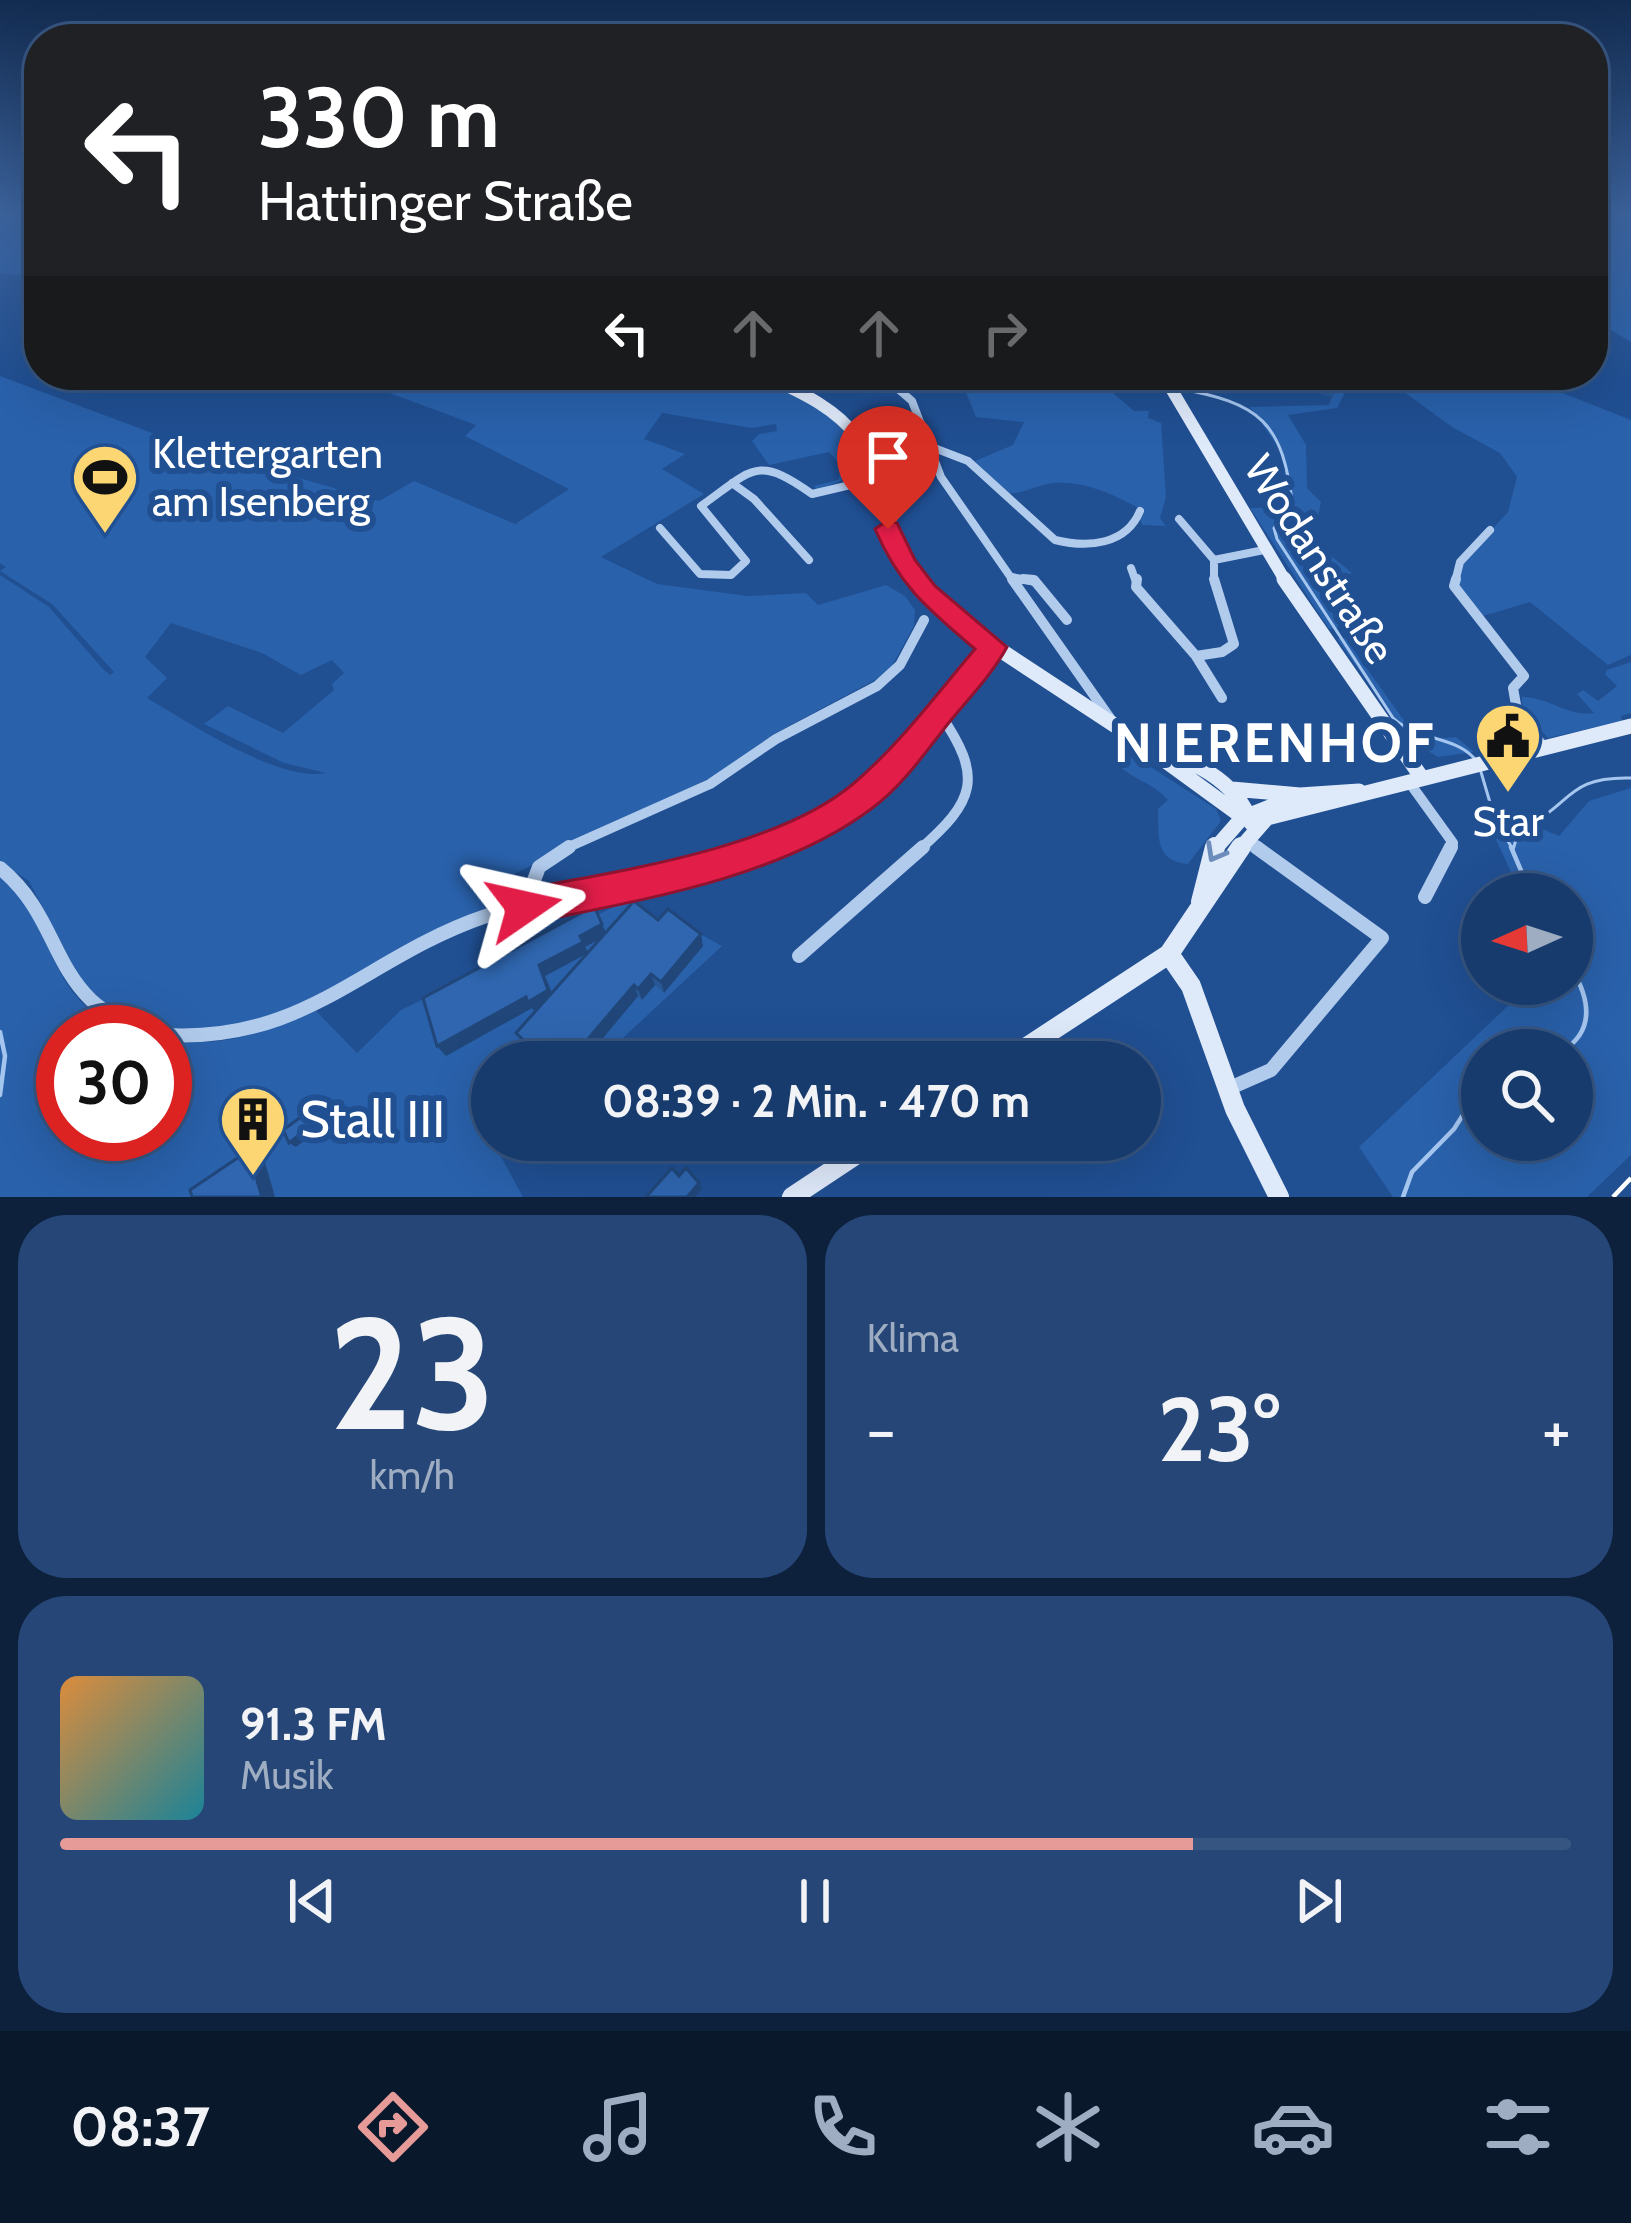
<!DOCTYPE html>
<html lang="de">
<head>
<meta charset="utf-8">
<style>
	:root { --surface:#183b6e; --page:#254676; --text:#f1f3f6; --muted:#9fadc2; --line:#365581; --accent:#e69b98 }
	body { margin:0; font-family:Cabin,sans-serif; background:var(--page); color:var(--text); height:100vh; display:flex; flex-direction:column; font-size:45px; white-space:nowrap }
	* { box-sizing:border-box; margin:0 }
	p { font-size:39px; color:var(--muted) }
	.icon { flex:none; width:66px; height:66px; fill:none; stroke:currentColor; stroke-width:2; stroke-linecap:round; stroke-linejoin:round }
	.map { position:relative; height:1197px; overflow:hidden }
	.side { display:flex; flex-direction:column; gap:18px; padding:18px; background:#0d203c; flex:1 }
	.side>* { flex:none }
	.guide { position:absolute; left:24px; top:24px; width:1584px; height:366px; border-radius:48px; box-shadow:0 12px 48px #0002,0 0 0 3px var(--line); background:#202124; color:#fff; overflow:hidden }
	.needle { width:78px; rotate:267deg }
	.tools { position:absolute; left:1461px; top:873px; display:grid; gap:24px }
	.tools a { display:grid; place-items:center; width:132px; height:132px; border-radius:50%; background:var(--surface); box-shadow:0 12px 48px #0002,0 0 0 3px var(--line); font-size:60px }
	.speed { position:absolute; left:36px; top:1005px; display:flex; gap:24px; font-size:60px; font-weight:700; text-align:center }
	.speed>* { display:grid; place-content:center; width:156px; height:156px; border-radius:50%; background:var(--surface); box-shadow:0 12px 48px #0002,0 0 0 3px var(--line); line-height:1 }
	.speed .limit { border:18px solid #d22; background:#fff; color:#111 }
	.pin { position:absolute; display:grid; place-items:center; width:102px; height:102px; color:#fff; margin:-123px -51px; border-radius:50% 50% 50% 0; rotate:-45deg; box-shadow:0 0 12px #0007 }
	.pin .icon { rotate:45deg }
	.me { position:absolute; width:132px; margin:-66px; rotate:79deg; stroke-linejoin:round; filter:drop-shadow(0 0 9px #0008) }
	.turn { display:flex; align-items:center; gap:42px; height:252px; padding:0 36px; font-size:54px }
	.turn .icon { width:156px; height:156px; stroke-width:2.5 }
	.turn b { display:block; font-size:84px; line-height:102px }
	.lanes { display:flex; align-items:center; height:114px; padding:0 36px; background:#0003; justify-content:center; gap:60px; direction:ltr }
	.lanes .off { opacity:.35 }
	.big { font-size:90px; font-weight:700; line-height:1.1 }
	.side .widget { flex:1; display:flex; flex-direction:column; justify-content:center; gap:18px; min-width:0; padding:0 42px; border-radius:48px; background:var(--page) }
	.side .dial { align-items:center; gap:0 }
	.dial b { font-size:156px; line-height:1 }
	.song { display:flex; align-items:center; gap:36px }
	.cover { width:144px; height:144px; border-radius:18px; background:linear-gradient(135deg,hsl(30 70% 55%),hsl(190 70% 35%)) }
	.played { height:12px; border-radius:6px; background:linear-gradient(90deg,var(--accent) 75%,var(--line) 75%) }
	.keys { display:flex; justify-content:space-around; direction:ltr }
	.heat { display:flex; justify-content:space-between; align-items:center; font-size:66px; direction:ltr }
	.side .tiles { flex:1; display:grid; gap:18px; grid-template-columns:1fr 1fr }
	.widget:last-child { grid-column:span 2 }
	.trip { position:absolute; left:471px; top:1041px; width:690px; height:120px; border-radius:60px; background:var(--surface); box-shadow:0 12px 48px #0002,0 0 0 3px var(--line); font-weight:700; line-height:120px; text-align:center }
	.tabs { display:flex; height:192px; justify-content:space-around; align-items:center; background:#0a182c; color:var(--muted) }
	.tabs .icon { width:84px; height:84px }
	.tabs .on { color:var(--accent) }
	.tabs b { font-size:54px; color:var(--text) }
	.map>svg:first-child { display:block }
	.green { fill:#2961ab; fill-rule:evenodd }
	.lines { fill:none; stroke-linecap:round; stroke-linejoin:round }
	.stream-far1 { stroke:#a5c6ef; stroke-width:3 }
	.stream { stroke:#a5c6ef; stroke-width:4.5 }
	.street-far3 { stroke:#b1cbed; stroke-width:6 }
	.street-far2 { stroke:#b1cbed; stroke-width:8 }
	.street-far1 { stroke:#b1cbed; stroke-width:10 }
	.street { stroke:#b1cbed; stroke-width:14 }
	.secondary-far2 { stroke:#dee9fa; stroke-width:12 }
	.secondary-far1 { stroke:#dee9fa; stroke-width:15 }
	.secondary { stroke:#dee9fa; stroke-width:20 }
	.rail { stroke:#fff; stroke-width:4.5; stroke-dasharray:30 14; stroke-linecap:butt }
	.wall { fill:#285896; fill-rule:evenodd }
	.shaded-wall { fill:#21477a }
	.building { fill:#2f66af; stroke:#21477a; stroke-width:3 }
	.oneway { stroke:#6c8dbc }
	.route { fill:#e11d48; stroke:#92132f; stroke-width:3 }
	.labels { text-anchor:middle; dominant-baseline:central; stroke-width:12; stroke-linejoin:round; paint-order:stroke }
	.poi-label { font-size:42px; fill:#fff; stroke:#204f92; text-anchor:start }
	.street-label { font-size:42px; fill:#fff; stroke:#204f92 }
	.near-poi-label { font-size:51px; fill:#fff; stroke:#204f92; text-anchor:start }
	.district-label { font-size:54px; font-weight:bold; letter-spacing:3px; fill:#fff; stroke:#204f92 }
</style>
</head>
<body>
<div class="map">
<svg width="1631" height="1197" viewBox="0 0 1631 1197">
	<rect width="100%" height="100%" fill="#204f92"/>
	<path class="green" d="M0,214L39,224V239L20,247L39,250V271L26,276L0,273Z
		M1593,214H1631V342L1593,319Z
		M341,375H738C791,389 849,414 865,471L817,490L814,486L838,480L842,467L829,452L769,465L752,441L759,434L777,431L776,424L752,428L662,413L644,439L685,454L662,469L704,494L601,557L657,584L748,596L806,593L818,605L886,585L905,596L915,610L914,626L888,673L772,735L724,771L510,876L482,914L257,1025L170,1030L134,1022L100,1004L78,975L29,881L0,862V575L49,607L103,669L110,675L114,672L52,604L0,571L6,567L0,563V376L184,445L379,501L414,481L515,524L569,489L465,436L476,425ZM171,623L262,653L301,675L332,660L344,673L332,684L334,690L283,733L228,706L204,724L284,763L326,773C280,783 188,722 147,698L167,678L145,657Z
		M918,375H1092L1134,411H1149L1148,418L1161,423L1166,497L1160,518L1166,526L1142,525L1137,507C1109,493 1085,481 1053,483C1036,485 1023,495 1005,493L975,461L1013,445L1024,422L976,417L965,390L930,384Z
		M1335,375H1368L1349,385L1337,408L1288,415L1306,445L1307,488L1321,502L1318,517L1306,519C1310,544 1334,557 1352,573L1318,589L1339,621L1338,628L1329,629L1250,508L1287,507L1283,454L1250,407L1329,405L1339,378Z
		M1381,375H1517L1631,420V655L1608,665L1530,602L1483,616L1455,579L1470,553L1508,512L1517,477L1500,453L1452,427Z
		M1345,638L1413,733L1432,739L1456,737L1474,752L1438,757L1408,739L1337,639Z
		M1631,662V713L1621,716L1622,721L1548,738L1522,709V697C1550,697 1566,717 1594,713L1577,694L1583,690L1598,701L1617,686L1605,674L1607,670Z
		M1126,751L1216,809L1221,821L1188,864C1154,861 1159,836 1158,809L1168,800C1151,781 1132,780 1115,762Z
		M1631,788V1155L1587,1197H1393L1359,1147L1531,984H1572V894H1521L1487,820L1493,808L1559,836L1589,801ZM1482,1050H1572V1140H1482Z
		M0,875C63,929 39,997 130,1032H63V1134H165V1039C219,1050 266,1032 316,1011L357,1053L401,1010L632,898L648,917L671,918L722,946L597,1062H492V1140H512L499,1153L523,1197H0Z"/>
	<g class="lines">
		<path class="stream-far1" d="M1141,375L1166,387
			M1175,388C1261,403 1283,421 1293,509L1274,528L1277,539L1393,718C1419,741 1454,736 1474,758
			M1481,772L1496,823L1511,846
			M1513,850L1519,829C1573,807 1564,776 1631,778"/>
		<path class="stream" d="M1511,847L1531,894
			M0,1032L5,1056L0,1095
			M1564,1050C1596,1029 1589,998 1572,969
			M1403,1197L1412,1172L1454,1129L1482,1085"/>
		<path class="street-far3" d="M18,214L39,223"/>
		<path class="street-far2" d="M882,375L912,401L941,477L1014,582
			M929,446L968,461L1055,540C1088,548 1126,545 1140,511
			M732,483L754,499L809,560
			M1179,519L1214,560
			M660,528L700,574L731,575L746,561L701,506C752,470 756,454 812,494L876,479
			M1131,568L1136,582
			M1012,577L1035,582
			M1214,582V560L1264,550
			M1455,582L1460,562L1490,530"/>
		<path class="street-far1" d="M1012,579L1112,721
			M1023,579L1034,580L1067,620
			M1137,579L1136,587L1196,656L1222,698
			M1456,579L1454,586L1524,676L1513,688L1518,716L1544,747
			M1196,656L1222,652L1234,644L1214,579
			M1409,782L1453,843L1449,850
			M1246,840L1260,850
			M562,850L710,784L776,739L877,686L900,665L924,620
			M763,850C878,803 917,739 993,647
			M919,850C975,801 984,778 940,714"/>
		<path class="street" d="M0,868C51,910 51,961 91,1000C108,1016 128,1023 149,1032
			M1425,897L1451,847
			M524,907L539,867L569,847
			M799,956L923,847
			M165,1035C307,1043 365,957 486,916C514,906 545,903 575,897C641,884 708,872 770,847
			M1230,1088L1271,1070L1382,938L1256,847"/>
		<path class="secondary-far2" d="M764,375C797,391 834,406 857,437C889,481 884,540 920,582
			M1163,375L1286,582"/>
		<path class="secondary-far1" d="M917,579L950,617L1134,738L1241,816L1267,818
			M1284,579L1422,778
			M1144,743C1186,759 1236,777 1251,823
			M1232,789L1300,795L1359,791
			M1214,850L1242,818L1300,795
			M1239,850L1267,818L1631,726"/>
		<path class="secondary" d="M1201,902L1215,847
			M1169,954L1191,986L1235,1109L1279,1197
			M1004,1062L1169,954L1241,847
			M792,1197L878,1140"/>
		<path class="rail" d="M1613,1197L1631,1178"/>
	</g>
	<path class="wall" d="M1317,375H1340L1338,386L1333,397L1313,392Z
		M594,906L606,933L658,920L703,946L664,993L655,985L642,1000L638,996L583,1062L568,1050L558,1062H545L523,1043L516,1033L535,1012L532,1008L446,1056L437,1046ZM600,939L588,953L585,947ZM587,953L552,993L545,976Z"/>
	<path class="shaded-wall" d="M602,924L607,935L585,947L580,936Z
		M701,934L703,946L664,993L661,982Z
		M583,942L588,953L545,976L555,1001L535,1012L532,1008L446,1056L437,1046L539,965Z
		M651,974L655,985L642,1000L638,989Z
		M634,985L638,996L583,1062L576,1053Z
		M562,1040L568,1050L558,1062H548L545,1059Z
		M316,1106L322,1111L328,1123L296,1147L289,1143Z
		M248,1151L264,1159L275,1197H262Z
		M699,1183L702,1189L695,1197H687Z"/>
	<path class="building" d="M1319,375H1340L1338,386L1318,381Z
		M634,901L658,920L668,909L701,934L661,982L651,974L638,989L634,985L576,1053L562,1040L545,1059L516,1033Z
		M594,906L602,924L580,936L583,942L539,965L548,990L528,1002L526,997L437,1046L423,998Z
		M316,1106L321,1118L289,1143L283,1130Z
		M248,1151L262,1197H192L190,1190Z
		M672,1168L679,1176L686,1168L699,1183L687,1197H646Z"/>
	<defs><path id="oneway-chevron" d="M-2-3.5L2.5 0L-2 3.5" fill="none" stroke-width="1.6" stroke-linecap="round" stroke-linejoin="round" transform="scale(3)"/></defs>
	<use class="oneway" href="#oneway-chevron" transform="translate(1215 853) rotate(119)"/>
	<linearGradient id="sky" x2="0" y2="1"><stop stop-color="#122b50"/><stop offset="0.56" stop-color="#3c639d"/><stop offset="1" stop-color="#3c639d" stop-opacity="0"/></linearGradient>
	<rect width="1631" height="382" fill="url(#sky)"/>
	<path class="route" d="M888,520L897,523L915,560L935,586L1007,647C993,673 970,697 951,720C927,750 903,786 871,809C778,879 635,901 524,924L511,919L506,907L511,895L524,889C620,871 777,848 853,784C899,745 936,695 975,649C928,609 900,587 875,529Z"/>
	<defs>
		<symbol id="stadium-pin" viewBox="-11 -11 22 30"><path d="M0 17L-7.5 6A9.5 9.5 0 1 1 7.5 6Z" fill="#fbd672" stroke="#204f92"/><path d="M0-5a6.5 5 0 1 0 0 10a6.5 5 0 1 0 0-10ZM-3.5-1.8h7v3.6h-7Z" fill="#111"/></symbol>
		<symbol id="civic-pin" viewBox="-11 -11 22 30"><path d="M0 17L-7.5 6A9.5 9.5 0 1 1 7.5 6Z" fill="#fbd672" stroke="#204f92"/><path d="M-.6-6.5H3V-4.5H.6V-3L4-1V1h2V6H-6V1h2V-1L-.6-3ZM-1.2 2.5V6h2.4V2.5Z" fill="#111"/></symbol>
		<symbol id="building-pin" viewBox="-11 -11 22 30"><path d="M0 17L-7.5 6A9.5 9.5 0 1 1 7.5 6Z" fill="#fbd672" stroke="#204f92"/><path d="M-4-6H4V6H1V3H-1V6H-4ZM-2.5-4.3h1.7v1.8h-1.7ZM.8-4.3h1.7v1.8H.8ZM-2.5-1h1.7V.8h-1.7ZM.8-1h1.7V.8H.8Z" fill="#111"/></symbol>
	</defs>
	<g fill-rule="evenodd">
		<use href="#stadium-pin" x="67" y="439" width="76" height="104"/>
		<use href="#civic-pin" x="1470" y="698" width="76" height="104"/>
		<use href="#building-pin" x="215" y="1081" width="76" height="104"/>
	</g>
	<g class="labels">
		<g class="poi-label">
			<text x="152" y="453">Klettergarten<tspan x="152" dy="48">am Isenberg</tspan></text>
			<text x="1508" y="821" text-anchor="middle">Star</text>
		</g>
		<g class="street-label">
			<text transform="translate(1320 559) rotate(57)">Wodanstraße</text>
		</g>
		<g class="near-poi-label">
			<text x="300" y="1119">Stall III</text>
		</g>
		<g class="district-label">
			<text x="1275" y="743">NIERENHOF</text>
		</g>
	</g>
</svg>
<div class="tools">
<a><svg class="needle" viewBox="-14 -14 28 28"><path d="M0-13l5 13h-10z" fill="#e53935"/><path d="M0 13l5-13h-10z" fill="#9fadc2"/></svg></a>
<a><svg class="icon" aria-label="search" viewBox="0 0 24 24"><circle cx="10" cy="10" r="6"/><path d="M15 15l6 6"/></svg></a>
</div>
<div class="speed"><div class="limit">30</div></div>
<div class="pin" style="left:888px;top:529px;background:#d93025"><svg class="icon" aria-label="arrive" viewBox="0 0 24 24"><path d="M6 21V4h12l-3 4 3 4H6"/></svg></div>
<svg class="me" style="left:524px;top:907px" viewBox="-20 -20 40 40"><path d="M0-17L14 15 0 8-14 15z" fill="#e11d48" stroke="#fff" stroke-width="4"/></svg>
<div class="trip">08:39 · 2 Min. · 470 m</div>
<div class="guide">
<div class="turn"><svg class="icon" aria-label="left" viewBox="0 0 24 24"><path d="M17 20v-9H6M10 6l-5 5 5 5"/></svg><div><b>330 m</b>Hattinger Straße</div></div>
<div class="lanes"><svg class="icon" aria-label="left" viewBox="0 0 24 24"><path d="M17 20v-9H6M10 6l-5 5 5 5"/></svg><svg class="icon off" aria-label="ahead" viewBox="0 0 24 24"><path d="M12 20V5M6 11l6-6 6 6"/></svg><svg class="icon off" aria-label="ahead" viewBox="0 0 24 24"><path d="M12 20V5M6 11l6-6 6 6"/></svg><svg class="icon off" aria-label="right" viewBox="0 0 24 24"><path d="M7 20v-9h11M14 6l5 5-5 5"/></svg></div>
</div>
</div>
<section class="side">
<div class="tiles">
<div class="widget dial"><b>23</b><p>km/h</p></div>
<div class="widget"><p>Klima</p>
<div class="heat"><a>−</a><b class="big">23°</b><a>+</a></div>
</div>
<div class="widget">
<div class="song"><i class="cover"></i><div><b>91.3 FM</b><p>Musik</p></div></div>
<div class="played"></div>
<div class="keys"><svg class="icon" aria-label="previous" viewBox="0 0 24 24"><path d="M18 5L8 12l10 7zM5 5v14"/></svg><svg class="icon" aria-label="pause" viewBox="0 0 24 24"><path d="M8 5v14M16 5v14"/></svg><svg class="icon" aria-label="next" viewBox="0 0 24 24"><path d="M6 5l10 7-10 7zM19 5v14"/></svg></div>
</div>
</div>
</section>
<nav class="tabs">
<b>08:37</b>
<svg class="icon on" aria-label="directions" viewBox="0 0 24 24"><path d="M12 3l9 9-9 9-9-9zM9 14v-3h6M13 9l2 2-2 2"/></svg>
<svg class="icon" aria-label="music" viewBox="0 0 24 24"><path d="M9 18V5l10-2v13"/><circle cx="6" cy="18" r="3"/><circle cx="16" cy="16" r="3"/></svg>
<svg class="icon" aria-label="phone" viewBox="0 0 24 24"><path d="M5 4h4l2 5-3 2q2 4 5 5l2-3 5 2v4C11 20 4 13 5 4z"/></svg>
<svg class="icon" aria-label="climate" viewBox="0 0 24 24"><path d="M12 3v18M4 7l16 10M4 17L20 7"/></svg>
<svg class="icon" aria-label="car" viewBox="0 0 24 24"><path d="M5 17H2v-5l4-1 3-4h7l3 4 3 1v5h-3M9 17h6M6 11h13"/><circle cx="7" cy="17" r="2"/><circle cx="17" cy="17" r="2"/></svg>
<svg class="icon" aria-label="filters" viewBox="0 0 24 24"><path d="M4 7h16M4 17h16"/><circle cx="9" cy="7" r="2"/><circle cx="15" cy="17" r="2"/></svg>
</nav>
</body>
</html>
